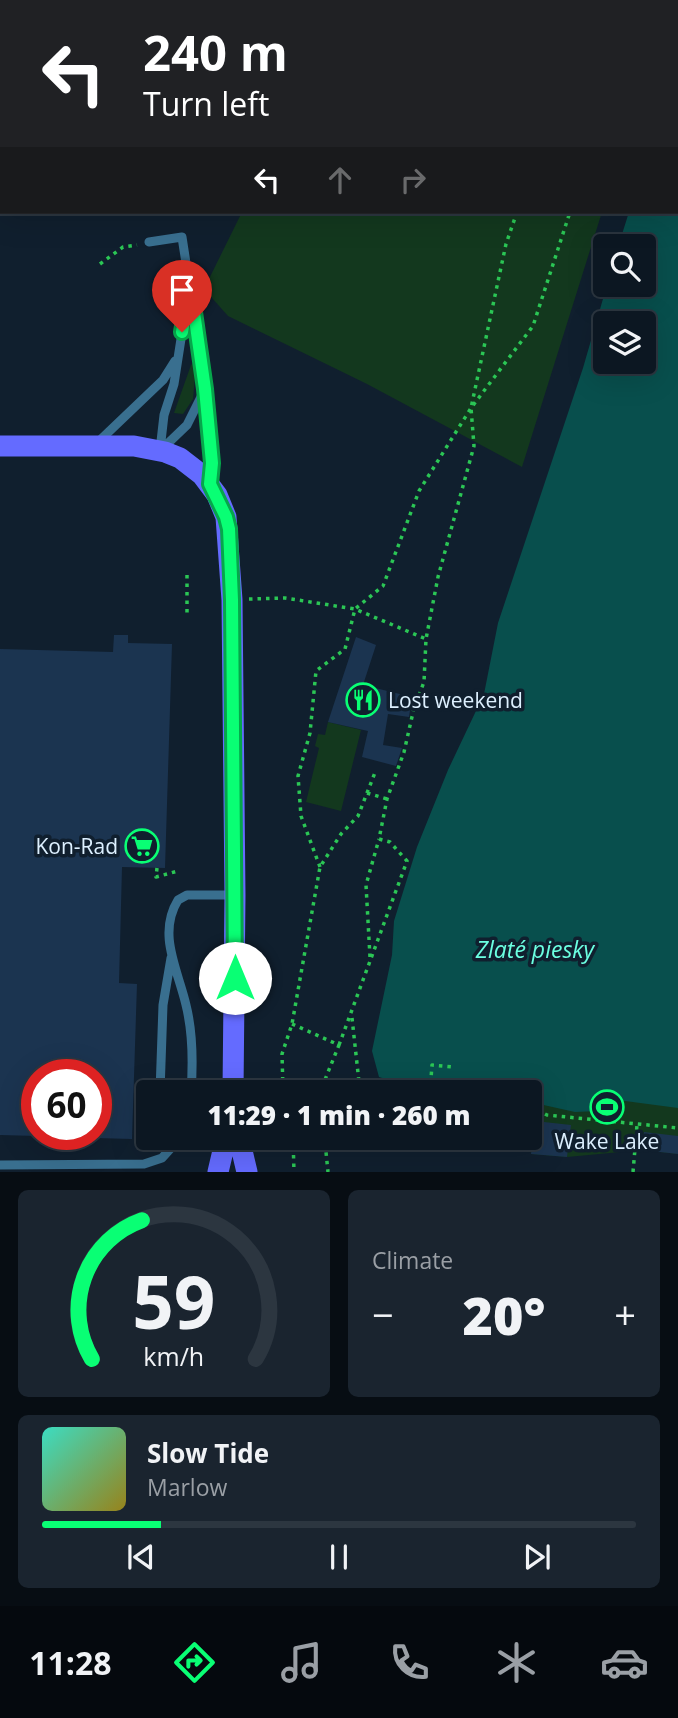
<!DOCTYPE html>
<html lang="en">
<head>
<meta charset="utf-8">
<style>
	:root { --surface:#0c1722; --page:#1a242f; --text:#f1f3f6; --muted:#9a9fa5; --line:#2c3640; --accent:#09ff74 }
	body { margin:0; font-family:"Open Sans",sans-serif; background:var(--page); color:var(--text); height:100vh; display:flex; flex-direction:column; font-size:26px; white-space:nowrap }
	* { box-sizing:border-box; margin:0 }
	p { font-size:23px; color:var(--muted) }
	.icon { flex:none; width:38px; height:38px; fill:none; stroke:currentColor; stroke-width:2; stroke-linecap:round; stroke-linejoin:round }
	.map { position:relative; height:1172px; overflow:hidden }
	.side { display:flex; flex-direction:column; gap:18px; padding:18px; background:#070d13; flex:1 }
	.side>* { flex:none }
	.top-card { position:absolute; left:0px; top:0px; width:679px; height:214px; box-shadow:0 7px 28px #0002,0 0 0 2px var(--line); background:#202124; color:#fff; overflow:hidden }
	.fabs { position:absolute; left:593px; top:234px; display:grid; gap:14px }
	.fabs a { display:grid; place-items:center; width:63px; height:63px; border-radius:7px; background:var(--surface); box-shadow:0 7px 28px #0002,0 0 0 2px var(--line); font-size:35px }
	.speed { position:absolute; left:21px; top:1059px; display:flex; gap:14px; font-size:35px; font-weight:700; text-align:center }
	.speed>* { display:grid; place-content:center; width:91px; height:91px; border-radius:50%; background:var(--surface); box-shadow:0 7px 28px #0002,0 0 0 2px var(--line); line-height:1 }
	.speed .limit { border:10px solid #d22; background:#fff; color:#111 }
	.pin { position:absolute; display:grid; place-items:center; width:60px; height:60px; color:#fff; margin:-72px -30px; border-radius:50% 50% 50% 0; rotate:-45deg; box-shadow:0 0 7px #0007 }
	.pin .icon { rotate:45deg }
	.me { position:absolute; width:77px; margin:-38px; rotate:0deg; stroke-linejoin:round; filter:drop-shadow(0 0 5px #0008) }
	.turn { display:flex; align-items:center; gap:24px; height:147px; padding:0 28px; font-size:32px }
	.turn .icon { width:91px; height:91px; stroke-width:2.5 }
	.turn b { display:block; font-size:49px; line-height:60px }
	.lanes { display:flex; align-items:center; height:66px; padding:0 28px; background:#0003; justify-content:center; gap:35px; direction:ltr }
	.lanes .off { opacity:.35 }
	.big { font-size:52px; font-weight:800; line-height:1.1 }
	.side .tile { flex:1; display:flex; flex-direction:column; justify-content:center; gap:10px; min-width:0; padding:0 24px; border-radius:10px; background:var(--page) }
	.side .dial { align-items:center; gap:0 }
	.dial svg { height:182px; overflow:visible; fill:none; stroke:var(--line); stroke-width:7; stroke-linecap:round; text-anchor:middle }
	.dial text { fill:var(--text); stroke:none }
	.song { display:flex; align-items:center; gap:21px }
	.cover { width:84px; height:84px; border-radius:10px; background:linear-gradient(135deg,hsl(170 70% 55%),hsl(50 70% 35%)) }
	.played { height:7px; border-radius:4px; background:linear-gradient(90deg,var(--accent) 20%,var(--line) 20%) }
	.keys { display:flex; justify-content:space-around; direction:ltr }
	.heat { display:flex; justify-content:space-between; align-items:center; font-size:38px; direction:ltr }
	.side .tiles { flex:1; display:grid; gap:18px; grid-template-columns:1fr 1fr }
	.tile:last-child { grid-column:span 2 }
	.trip { position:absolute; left:136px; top:1080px; width:406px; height:70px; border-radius:7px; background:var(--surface); box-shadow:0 7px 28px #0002,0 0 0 2px var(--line); font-weight:800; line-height:70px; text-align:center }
	.dock { display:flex; height:112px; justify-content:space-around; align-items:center; background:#05090e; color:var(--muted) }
	.dock .icon { width:49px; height:49px }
	.dock .on { color:var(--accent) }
	.dock b { font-size:32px; color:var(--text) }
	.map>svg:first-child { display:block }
	.green { fill:#13381e }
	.water { fill:#084f4d; fill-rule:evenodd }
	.building { fill:#1b3450 }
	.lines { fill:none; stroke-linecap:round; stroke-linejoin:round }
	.path { stroke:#2bc655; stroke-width:3.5; stroke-dasharray:3.5 5; stroke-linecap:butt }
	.service { stroke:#396f8f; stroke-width:9 }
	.primary { stroke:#646bff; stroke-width:21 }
	.route-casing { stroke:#06a64b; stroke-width:18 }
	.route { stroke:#09ff74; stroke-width:12 }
	.labels { text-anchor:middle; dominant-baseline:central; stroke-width:7; stroke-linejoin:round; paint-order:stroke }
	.poi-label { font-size:21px; fill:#ddf0ff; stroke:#101f2e; text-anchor:start }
	.water-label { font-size:23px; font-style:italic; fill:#6bffe1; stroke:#101f2e }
</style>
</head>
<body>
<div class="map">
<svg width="678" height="1172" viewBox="0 0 678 1172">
	<rect width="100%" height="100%" fill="#101f2e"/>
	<path class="green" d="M320,0H672L320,2Z
		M242,212H602L522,467L367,384L228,316L204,289Z
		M194,362L196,366L193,399L183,414L174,413L191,365Z
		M328,722L361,730L341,811L306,802L319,748L315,746L318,734L325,735Z
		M539,1082L678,1093V1154L642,1150L567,1157L531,1154Z"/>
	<path class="water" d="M678,54V1108L610,1099L602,1101L598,1111L575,1112L530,1102V1092C480,1092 428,1093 379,1077L372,1051L392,955L394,921L417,847L448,770L484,694L498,623L583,368L607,285H644V247H618L629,212H677ZM606,324H644V362H606Z"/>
	<path class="building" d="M114,635H128V643L172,644L165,868L122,867L119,983L137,984L132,1139L96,1138V1074H37V1136L0,1135V649L113,652Z
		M356,637L376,645L363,685L412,697L409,717L388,714L383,745L402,748L396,766L362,757L368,731L328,722Z
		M535,1121L571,1125L567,1157L531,1154Z
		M644,1132L678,1136V1154L642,1150Z"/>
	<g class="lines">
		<path class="path" d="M594,2L595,0
			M637,2L638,0
			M100,264L123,247L137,245
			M187,575V615
			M249,599L285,598L355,609L426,639
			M367,793L387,799
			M320,867L301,816L298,776L310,733L316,671L345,649L355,609L383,586L419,491L471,408L533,326L570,212
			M157,868L156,877L178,871
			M370,957L366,885L379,839
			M352,1018L360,1091L370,1092
			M292,1024L339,1045L320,1092
			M339,1045L407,861L390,842L379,839L387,799L404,752L414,708L424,682L426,639L438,577L474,446L471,408L506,244L517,212
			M267,1091L283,1090L282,1054L292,1024L320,867L341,834L358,816L376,770
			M430,1092L432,1065L453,1067
			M530,1106L547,1115L678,1128
			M532,1106L535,1082
			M293,1138L294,1172
			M317,1138L326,1152L328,1172
			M633,1172L637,1125"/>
		<path class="service" d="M149,242L182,237L202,367L212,463L210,479
			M96,444L163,380L175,361
			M162,449L187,425L204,391
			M160,450L164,415L174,384L188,294
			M160,1092L163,1005L171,958
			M191,1092C193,1064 193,1033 186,1005C178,970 157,934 178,900L187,895H233
			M0,1165L144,1164L162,1158L180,1138"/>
		<path class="primary" d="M0,446H134L165,452L180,458L202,475L217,495L226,517L232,600L235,895L233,1092
			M239,1138L247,1172
			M218,1172L226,1138"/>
	</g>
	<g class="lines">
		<defs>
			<path id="route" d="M182,332L190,284L205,389L212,463L210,484L226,517L229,529L232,600L235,978"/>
		</defs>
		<use href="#route" class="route-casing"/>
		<use href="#route" class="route"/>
	</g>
	<defs>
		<symbol id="restaurant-ring" viewBox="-11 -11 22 22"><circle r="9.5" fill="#101f2e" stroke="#09ff74" stroke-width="1.5"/><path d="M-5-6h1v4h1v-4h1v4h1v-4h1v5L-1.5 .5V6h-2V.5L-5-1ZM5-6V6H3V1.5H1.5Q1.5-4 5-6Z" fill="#09ff74"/></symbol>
		<symbol id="supermarket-ring" viewBox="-11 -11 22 22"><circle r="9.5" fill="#101f2e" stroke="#09ff74" stroke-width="1.5"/><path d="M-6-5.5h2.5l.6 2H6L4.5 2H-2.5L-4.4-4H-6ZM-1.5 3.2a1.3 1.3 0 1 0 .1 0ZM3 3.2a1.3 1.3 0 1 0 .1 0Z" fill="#09ff74"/></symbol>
		<symbol id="stadium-ring" viewBox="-11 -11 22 22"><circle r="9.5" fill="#101f2e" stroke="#09ff74" stroke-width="1.5"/><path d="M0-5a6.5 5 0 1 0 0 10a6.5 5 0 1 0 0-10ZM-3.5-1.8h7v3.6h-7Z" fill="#09ff74"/></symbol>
	</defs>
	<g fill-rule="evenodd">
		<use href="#restaurant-ring" x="344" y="681" width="38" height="38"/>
		<use href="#supermarket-ring" x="123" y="827" width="38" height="38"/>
		<use href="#stadium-ring" x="588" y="1088" width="38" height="38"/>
	</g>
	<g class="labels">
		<g class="poi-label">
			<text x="388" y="700">Lost weekend</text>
			<text x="118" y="846" text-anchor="end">Kon-Rad</text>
			<text x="607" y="1141" text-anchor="middle">Wake Lake</text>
		</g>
		<g class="water-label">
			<text x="535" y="949">Zlaté piesky</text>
		</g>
	</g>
</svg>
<div class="fabs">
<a><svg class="icon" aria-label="search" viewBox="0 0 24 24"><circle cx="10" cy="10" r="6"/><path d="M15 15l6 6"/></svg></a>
<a><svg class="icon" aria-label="layers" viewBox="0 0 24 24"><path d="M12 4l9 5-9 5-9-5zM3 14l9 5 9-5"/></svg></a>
</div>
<div class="speed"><div class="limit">60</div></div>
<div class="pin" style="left:182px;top:332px;background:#d93025"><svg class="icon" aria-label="arrive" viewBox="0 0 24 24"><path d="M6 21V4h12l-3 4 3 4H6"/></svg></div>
<svg class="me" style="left:235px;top:978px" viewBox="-20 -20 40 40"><circle r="19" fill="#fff"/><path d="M0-13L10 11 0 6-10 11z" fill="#09ff74"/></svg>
<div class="trip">11:29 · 1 min · 260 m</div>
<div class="top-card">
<div class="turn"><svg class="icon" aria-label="left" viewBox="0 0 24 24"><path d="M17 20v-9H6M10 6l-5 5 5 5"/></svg><div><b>240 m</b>Turn left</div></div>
<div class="lanes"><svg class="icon" aria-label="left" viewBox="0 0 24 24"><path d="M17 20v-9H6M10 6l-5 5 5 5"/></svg><svg class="icon off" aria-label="ahead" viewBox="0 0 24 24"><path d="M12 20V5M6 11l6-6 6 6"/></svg><svg class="icon off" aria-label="right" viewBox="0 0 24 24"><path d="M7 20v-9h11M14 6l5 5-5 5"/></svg></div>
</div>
</div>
<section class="side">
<div class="tiles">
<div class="tile dial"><svg viewBox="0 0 100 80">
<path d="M14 69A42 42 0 1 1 86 69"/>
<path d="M14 69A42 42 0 0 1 36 8" stroke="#09ff74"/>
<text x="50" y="56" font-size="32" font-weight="700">59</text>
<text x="50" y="72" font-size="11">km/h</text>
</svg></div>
<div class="tile"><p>Climate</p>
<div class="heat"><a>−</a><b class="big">20°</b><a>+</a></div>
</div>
<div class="tile">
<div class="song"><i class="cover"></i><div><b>Slow Tide</b><p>Marlow</p></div></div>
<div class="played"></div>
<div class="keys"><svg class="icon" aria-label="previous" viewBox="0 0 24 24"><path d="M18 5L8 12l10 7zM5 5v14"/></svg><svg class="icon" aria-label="pause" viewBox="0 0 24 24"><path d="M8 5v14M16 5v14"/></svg><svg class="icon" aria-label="next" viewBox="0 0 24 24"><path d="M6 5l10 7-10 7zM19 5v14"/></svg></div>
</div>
</div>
</section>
<nav class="dock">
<b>11:28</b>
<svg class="icon on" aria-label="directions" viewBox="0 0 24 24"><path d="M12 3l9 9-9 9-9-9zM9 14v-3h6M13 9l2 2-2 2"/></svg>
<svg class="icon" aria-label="music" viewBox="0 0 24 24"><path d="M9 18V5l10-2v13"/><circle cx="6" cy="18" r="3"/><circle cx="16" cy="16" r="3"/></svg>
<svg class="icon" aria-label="phone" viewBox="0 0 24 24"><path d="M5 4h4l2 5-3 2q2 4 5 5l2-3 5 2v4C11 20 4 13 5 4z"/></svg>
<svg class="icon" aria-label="climate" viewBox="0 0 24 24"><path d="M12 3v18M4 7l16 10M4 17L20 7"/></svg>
<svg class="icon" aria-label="car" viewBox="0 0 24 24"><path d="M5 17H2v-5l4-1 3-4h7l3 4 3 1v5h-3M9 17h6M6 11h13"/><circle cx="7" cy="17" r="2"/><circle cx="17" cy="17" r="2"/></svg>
</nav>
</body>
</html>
